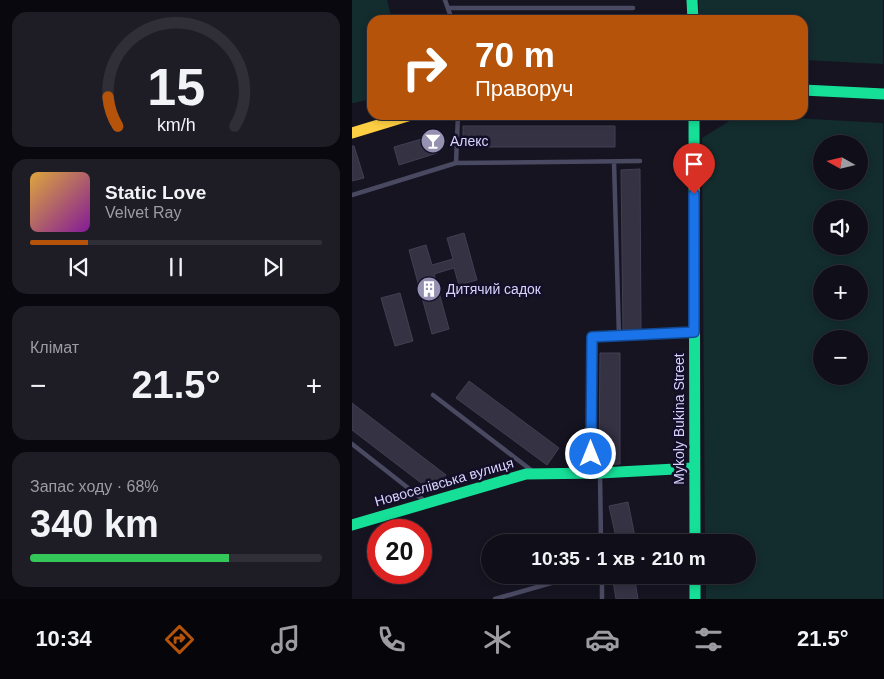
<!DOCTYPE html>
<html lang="uk">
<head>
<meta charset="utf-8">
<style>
	:root { --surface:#100f19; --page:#1e1d26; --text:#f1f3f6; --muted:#9c9ca2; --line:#302f38; --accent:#b45309 }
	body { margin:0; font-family:Helvetica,sans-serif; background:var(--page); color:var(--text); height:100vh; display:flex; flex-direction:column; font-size:19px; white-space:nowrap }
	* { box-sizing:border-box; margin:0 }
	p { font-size:16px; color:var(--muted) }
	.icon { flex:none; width:28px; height:28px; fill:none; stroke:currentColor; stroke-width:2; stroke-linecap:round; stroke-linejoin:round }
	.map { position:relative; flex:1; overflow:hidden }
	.sheet { display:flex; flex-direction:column; gap:12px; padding:12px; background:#09080e; width:352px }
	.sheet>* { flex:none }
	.hud { position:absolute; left:15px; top:15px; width:441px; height:105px; border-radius:15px; box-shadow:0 2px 8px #0003,0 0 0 1px var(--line); background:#b45309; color:#fff; overflow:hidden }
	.needle { width:32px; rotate:278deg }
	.tools { position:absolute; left:461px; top:135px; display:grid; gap:10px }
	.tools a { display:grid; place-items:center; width:55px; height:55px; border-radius:50%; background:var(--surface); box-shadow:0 2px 8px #0003,0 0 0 1px var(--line); font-size:25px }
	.speed { position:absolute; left:15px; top:519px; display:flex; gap:10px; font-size:25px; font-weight:700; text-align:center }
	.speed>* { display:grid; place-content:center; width:65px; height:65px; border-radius:50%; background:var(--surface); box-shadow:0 2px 8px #0003,0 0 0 1px var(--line); line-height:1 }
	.speed .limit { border:8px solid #d22; background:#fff; color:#111 }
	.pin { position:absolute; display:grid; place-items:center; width:42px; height:42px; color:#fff; margin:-51px -21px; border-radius:50% 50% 50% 0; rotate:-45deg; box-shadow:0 0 5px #0007 }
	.pin .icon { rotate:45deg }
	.me { position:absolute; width:55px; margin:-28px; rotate:0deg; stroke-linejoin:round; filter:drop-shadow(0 0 4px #0008) }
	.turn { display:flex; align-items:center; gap:18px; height:105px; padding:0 25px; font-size:22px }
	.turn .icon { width:65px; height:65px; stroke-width:2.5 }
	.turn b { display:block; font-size:35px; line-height:42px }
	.big { font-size:38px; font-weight:800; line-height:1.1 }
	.sheet .widget { flex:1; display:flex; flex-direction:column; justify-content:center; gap:8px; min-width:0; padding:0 18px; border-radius:15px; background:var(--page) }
	.sheet .dial { align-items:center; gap:0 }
	.dial svg { height:130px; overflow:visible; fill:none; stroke:var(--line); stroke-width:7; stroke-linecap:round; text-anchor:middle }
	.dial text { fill:var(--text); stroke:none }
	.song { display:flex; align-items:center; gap:15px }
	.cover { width:60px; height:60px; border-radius:8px; background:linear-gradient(135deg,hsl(40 70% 55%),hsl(290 70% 35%)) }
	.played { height:5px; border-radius:2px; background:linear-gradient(90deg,var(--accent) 20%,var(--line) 20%) }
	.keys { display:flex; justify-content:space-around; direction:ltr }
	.heat { display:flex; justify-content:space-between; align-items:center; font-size:28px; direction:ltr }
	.charge { height:8px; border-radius:4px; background:linear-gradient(90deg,#34c759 68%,var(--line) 0) }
	.trip { position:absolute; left:129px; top:534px; width:275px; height:50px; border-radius:25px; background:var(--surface); box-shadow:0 2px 8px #0003,0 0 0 1px var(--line); font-weight:800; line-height:50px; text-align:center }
	.dock { display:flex; height:80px; justify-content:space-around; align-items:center; background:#06060a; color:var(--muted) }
	.dock .icon { width:35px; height:35px }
	.dock .active { color:var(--accent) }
	.dock b { font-size:22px; color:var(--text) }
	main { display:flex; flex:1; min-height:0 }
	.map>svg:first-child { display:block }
	.green { fill:#132c2d; fill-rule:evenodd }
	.building { fill:#343243; stroke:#433f54 }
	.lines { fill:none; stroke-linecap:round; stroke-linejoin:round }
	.lane { stroke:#4a4962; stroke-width:4.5 }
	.fast { stroke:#16e098; stroke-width:11 }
	.slow { stroke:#ffcf43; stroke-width:11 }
	.route-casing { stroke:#114b97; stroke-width:12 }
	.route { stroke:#1a73e8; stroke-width:9 }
	.labels { text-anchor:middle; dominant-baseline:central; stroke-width:5; stroke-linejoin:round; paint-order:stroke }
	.poi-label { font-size:14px; fill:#d9d4ff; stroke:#130f26; text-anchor:start }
	.street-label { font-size:14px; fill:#d9d4ff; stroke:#130f26 }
</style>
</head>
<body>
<main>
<section class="sheet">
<div class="widget dial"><svg viewBox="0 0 100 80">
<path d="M14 69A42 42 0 1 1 86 69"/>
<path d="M14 69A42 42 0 0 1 8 51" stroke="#b45309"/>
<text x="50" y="56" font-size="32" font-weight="700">15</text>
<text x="50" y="72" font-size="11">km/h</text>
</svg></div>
<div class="widget">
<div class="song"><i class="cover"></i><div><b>Static Love</b><p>Velvet Ray</p></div></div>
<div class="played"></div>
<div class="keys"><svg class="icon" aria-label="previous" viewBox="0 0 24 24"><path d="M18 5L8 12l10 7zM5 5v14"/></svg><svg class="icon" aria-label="pause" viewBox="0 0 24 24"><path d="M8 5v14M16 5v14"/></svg><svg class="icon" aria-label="next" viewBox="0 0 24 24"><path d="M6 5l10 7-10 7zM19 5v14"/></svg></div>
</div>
<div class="widget"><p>Клімат</p>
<div class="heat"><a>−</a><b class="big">21.5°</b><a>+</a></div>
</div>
<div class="widget"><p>Запас ходу · 68%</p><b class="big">340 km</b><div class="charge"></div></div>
</section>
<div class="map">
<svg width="532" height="599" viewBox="0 0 532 599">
	<rect width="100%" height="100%" fill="#161421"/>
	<path class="green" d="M0,0H35L40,20H20V99L2,103H0Z
		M347,0H531V64L451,60V20H347Z
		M387,115L531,123V599H354V575H395V542H353L350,138ZM470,144H508V181H470ZM470,209H508V246H470ZM470,274H508V311H470ZM470,339H508V376H470Z"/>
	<path class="building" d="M111,126H263V147H111Z
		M80,136L85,153L47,165L42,147Z
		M0,146H2L12,178L0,181Z
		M288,169L289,331H271L269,170Z
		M112,233L125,280L107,285L102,268L82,274L97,329L80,334L57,250L74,245L80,265L101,259L95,238Z
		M48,293L61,341L43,346L29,298Z
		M248,353H268V464L247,465Z
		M117,381L207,448L195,465L104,398Z
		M0,403L94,475L81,492L0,430Z
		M276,502L284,542H265L257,506Z
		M260,575H282L286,599H264Z"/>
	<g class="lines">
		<path class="lane" d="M93,0L100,20
			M97,8H281
			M262,162L267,336
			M104,163L106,115
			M0,195L104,163L288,161
			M81,395L179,470
			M0,444L74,502
			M239,472L240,337L342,332
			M248,474L249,542
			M250,575V599
			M143,599L227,575"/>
		<path class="fast" d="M340,0L341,20
			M451,90L532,94
			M342,115L343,542
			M0,525L174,474L248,473L342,468
			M343,575V599"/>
		<path class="slow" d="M0,133L59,115"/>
	</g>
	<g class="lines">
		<defs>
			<path id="route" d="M239,454L240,337L342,332V194"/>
		</defs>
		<use href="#route" class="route-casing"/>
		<use href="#route" class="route"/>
	</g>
	<defs>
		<symbol id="bar-disc" viewBox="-11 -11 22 22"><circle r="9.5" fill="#9591b1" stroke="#130f26"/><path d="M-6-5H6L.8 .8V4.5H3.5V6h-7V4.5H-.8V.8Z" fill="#fff"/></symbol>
		<symbol id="building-disc" viewBox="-11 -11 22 22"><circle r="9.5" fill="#9591b1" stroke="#130f26"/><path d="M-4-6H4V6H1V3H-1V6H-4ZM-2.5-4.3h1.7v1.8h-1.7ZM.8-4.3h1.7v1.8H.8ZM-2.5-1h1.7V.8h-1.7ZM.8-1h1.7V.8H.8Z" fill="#fff"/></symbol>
	</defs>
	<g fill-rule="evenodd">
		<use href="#bar-disc" x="67" y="127" width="28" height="28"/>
		<use href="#building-disc" x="63" y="275" width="28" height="28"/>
	</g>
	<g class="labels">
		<g class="poi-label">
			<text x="98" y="141">Алекс</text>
			<text x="94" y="289">Дитячий садок</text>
		</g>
		<g class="street-label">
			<text transform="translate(327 419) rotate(-90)">Mykoly Bukina Street</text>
			<text transform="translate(92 482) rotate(-16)">Новоселівська вулиця</text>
		</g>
	</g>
</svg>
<div class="tools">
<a><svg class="needle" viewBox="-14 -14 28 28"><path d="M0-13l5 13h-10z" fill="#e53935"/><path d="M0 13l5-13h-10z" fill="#9c9ca2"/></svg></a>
<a><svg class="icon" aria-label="sound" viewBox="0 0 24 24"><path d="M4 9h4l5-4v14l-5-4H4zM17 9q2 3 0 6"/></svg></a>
<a>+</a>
<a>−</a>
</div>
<div class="speed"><div class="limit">20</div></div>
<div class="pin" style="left:342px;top:194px;background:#d93025"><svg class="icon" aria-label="arrive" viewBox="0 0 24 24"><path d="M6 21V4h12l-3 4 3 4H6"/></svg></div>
<svg class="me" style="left:239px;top:454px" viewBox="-20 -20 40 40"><circle r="17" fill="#1a73e8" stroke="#fff" stroke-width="3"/><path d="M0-11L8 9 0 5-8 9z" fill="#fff"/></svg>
<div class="trip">10:35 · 1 хв · 210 m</div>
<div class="hud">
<div class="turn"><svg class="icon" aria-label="right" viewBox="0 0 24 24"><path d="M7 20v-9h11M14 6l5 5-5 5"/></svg><div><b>70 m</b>Праворуч</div></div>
</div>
</div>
</main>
<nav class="dock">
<b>10:34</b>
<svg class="icon active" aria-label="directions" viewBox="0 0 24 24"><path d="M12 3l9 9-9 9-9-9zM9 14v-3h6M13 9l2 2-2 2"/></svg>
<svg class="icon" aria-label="music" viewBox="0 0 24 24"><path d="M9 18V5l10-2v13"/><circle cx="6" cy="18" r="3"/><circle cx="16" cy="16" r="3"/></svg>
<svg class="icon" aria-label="phone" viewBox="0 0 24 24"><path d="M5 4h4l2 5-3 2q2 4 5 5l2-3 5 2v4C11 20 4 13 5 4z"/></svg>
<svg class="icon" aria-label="climate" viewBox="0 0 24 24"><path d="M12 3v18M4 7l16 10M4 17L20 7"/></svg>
<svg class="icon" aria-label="car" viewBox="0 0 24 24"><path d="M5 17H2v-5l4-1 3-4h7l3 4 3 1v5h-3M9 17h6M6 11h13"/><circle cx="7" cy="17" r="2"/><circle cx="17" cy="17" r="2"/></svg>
<svg class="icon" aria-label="filters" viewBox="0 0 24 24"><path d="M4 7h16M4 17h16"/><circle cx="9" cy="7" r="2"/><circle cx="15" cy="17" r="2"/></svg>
<b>21.5°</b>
</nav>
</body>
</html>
